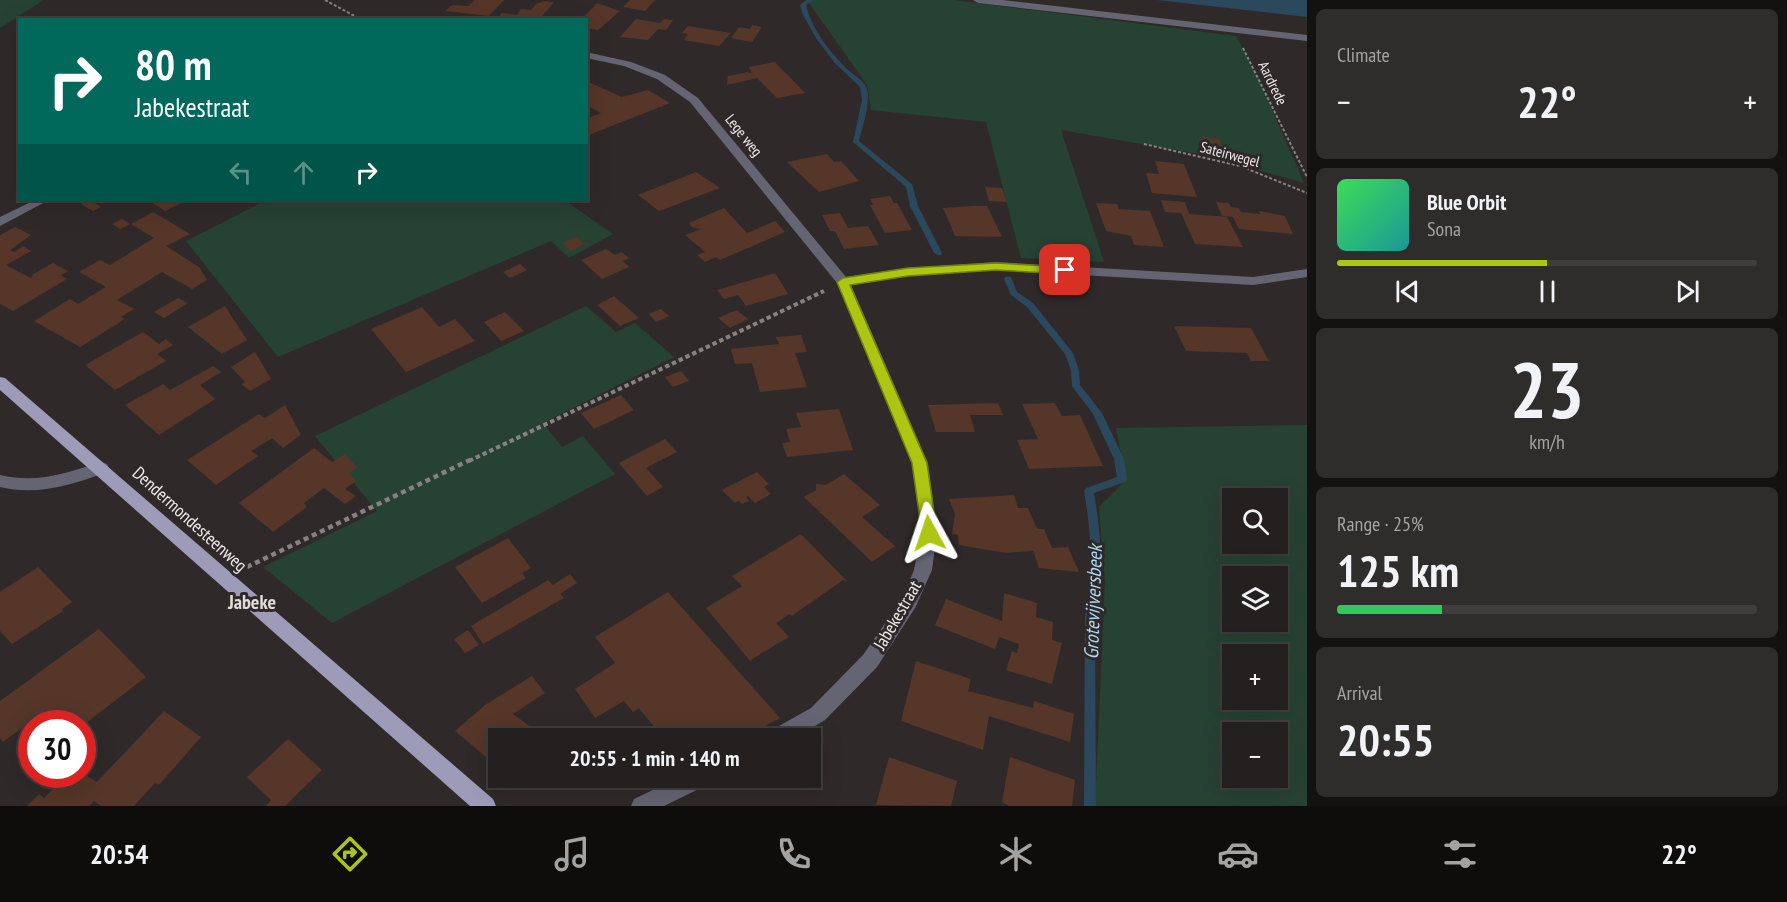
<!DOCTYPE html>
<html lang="en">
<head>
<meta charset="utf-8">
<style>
	:root { --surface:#23201f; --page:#2f2d2c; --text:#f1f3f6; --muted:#a3a3a4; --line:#403e3d; --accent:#acc612 }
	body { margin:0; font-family:"PT Sans Narrow",sans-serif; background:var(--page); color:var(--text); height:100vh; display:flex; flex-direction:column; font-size:22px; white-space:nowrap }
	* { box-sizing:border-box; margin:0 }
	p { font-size:20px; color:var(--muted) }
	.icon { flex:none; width:33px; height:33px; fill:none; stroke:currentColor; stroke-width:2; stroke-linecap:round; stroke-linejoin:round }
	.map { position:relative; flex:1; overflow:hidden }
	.side { display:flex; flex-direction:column; gap:9px; padding:9px; background:#131211; width:480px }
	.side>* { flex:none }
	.top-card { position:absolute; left:18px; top:18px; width:570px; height:183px; border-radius:0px; box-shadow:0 6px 24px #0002,0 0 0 2px var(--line); background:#00695c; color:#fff; overflow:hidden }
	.fabs { position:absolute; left:1222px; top:488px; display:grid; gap:12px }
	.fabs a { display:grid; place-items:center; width:66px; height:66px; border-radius:0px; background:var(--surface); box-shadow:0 6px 24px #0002,0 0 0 2px var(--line); font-size:30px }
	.speed { position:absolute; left:18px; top:710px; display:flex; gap:12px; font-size:30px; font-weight:700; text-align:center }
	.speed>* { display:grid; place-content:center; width:78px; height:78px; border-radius:50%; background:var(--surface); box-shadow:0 6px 24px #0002,0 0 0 2px var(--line); line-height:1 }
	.speed .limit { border:9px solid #d22; background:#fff; color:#111 }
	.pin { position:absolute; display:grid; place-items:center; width:51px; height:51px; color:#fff; margin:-26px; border-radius:12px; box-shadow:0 3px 9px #0006 }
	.me { position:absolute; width:66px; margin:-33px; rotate:355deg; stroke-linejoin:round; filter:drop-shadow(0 0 4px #0008) }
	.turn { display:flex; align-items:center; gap:21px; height:126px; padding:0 18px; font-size:27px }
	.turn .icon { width:78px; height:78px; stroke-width:2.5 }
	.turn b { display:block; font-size:42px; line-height:51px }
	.lanes { display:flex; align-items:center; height:57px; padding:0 18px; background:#0003; justify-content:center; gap:30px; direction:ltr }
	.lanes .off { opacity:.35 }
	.big { font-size:45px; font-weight:600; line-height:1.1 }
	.side .widget { flex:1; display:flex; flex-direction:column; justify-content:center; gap:9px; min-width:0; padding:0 21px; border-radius:9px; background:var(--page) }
	.side .dial { align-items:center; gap:0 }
	.dial b { font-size:78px; line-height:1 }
	.song { display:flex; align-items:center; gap:18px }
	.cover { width:72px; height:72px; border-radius:9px; background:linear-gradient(135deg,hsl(130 70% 55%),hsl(180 70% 35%)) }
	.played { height:6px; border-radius:3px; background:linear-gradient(90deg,var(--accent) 50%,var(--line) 50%) }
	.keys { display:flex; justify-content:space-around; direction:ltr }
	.heat { display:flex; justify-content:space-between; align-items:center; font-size:33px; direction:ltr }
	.charge { height:9px; border-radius:4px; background:linear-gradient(90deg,#34c759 25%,var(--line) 0) }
	.trip { position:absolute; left:488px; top:728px; width:333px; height:60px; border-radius:0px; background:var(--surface); box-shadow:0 6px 24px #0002,0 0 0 2px var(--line); font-weight:600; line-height:60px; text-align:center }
	.dock { display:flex; height:96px; justify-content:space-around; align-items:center; background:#0e0d0c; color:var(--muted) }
	.dock .icon { width:42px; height:42px }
	.dock .on { color:var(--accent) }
	.dock b { font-size:27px; color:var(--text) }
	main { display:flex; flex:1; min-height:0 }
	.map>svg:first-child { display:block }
	.green { fill:#264233; fill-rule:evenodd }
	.water { fill:#2b485c }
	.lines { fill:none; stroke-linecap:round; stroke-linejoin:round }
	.stream { fill:#2b485c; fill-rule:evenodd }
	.building { fill:#553628 }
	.path-far2 { stroke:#868281; stroke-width:2; stroke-dasharray:3 2; stroke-linecap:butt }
	.path-far1 { stroke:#868281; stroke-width:4; stroke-dasharray:4.5 3; stroke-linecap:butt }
	.path { stroke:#868281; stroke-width:4.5; stroke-dasharray:5 4; stroke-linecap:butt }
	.minor { fill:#656472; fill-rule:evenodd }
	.major { fill:#9d9bb8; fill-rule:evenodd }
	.route { fill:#acc612; stroke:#70810c; stroke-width:1.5 }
	.labels { text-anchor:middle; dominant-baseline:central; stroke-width:6; stroke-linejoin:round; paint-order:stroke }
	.far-street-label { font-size:15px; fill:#ece9e8; stroke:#2f2a29 }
	.street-label { font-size:18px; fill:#ece9e8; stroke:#2f2a29 }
	.neighbourhood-label { font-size:20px; font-weight:bold; fill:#e1dcd9; stroke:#2f2a29 }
	.water-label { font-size:20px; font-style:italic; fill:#add8f8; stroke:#2f2a29 }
</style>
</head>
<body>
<main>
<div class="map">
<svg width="1307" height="806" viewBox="0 0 1307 806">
	<rect width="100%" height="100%" fill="#2f2a29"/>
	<path class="green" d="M0,0H44L0,28Z
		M807,0H954L1236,36L1258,77L1304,183L1205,155L1061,130L1104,262L1021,258L986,122L871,110L867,85Z
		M266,200H564L613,234L569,258L551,241L278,357L186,241Z
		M586,306L616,332L635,323L674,357L543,423L562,447L583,436L615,474L332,623L263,567L377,511L315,436Z
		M1307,425V806H1095L1105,582L1099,507L1126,480L1116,428ZM1233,498H1278V543H1233ZM1233,576H1278V621H1233ZM1233,654H1278V699H1233ZM1233,732H1278V777H1233Z"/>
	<path class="water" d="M1157,0H1307V17Z"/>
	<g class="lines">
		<path class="stream" d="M806,0H813L806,5C812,31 831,53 849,71C854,75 864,81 866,87C872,100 862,128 859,141L912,184L918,206L942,253L941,255H938L934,253L910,206L906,187L853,142L862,100L860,87L834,62L816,38L803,15L800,5Z
			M1005,277H1011L1017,292L1033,303L1073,353L1079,371L1080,385L1102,413L1124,459L1127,479L1125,482L1094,493C1101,535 1105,575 1095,616L1096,806H1084L1085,616C1095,574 1091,533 1084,491L1086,488L1117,477L1114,459L1093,414L1072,386L1071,371L1065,354L1027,307L1011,295L1004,279Z"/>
	</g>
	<path class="building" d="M475,0H504L489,16L445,11L452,5L468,6Z
		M630,0H655L645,11L623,7Z
		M544,1L554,2L539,20H497L502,13L517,15L521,9L531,10L536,4Z
		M597,3L620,11L598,30L586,28V20H581Z
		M636,19L660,23L664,19L673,20L666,30L658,29L648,40L620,37Z
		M752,25L762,27L752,42L731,38L739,27L750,29Z
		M688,26L731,33L719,46L684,40L688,34L682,33Z
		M775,62L805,93L777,98L757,78L727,85L728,76L744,73L748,76L744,72L752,73L749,67Z
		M586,81L622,97L648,90L670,103L586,136V119L601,113L586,105Z
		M1201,137L1220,139L1222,148L1203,146Z
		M827,154L834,162L841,161L859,181L819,192L787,162Z
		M1155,161L1184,164L1197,197L1152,193L1146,173L1159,174Z
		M696,172L720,188L659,211L638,195Z
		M985,187L1002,188L1007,202L989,201Z
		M890,196L894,203H897L912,230L885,233L870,205H873L870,199Z
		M90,200L101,207L93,211L81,204Z
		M148,200H187L165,211Z
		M1161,200L1185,202L1189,214L1227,217L1243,247L1195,244L1181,213L1165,212Z
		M1216,202L1229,203L1231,207L1239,208L1241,212L1260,214L1259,211L1285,216L1293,234L1239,229L1233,217L1222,216Z
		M1096,203L1117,204L1119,209L1150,211L1164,247L1134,245L1131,236L1106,231Z
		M972,206H987L1002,237L955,236L943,208Z
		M724,208L747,233L775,221L785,232L720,260L716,257L705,262L697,255L705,252L685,235L701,229L692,227L689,223Z
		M153,212L190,234L166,246L199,267L207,280L192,289L162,272L117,300L134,309L121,317L125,319L80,347L34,321L70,299L78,304L106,287L79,272L100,260L110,265L154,238L131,224Z
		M840,213L848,228L868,226L879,245L844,249L835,231H830L822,215Z
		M122,219L130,224L120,229L112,224Z
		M15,227L31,235L10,250L14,252L23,246L31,251L6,265L31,278L33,274L53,263L68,271L61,275L67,279L13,311L0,304V235Z
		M576,237L585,244L571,251L562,243Z
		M606,249L615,255L622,252L629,258L623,261L629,267L602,279L581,260Z
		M520,264L527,270L510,278L503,272Z
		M775,273L788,294L746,306L738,295L724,299L717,290Z
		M614,296L639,318L620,326L597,305Z
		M178,298L188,303L164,318L154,312Z
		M225,306L247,340L222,354L188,327Z
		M422,307L439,327L455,319L475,341L406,372L371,329Z
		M661,309L669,316L656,322L649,314Z
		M737,310L748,319L730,328L718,318Z
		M505,312L524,331L501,341L484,322Z
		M1174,326L1251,328L1269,361H1251L1247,353L1186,351Z
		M143,332L159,344L166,339L173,345L157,354L166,361L115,390L85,365Z
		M801,335L807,352L795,353L807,387L760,392L752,363L735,364L731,349L779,344L776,337Z
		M255,352L271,379L250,391L241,384L245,382L231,367Z
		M213,366L221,372L200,385L215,399L159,435L125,405L163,384L170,390Z
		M681,371L689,381L673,387L665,377Z
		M621,395L634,410L594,429L581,413Z
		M998,403L1003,415H970L975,432H936L928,405Z
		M1055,403L1062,416L1080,415L1103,466L1029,469L1017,440L1038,439L1022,404Z
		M285,405L301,435L283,448L272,438L251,451L258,456L216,485L187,460L259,414L265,418Z
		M839,409L853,450L787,457L782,443L790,442L786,429L801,427L796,413Z
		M665,439L677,452L646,468L663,487L647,496L619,463Z
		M314,448L332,462L345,454L358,468L349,473L356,481L345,489L356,496L345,504L324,488L304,503L307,507L273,532L239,503Z
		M757,472L769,484L764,487L771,494L755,503L748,496L746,497L749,501L742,504L739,501L735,503L722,490Z
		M844,474L880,505L862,517L895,546L872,562L804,497L816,490V484L826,485Z
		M1014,495L1018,508H1028L1037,529H1044L1052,548L1068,547L1079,572L1039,568L1033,551L1006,553L959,545L958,535L952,534L955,514L949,499Z
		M801,534L847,581L843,580L792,616L790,614L776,623L789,637L752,659L751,662L706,608L742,586L732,576Z
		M508,538L531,568L522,573L526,578L482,603L455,567Z
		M38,567L72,602L62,609L63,611L12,644L0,631V592Z
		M570,574L577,583L560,594L564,598L483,644L471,626L548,580L553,585Z
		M668,592L780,718L743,738H663L639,708L633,712L624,701L595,718L575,689L615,663L595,637Z
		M1004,593L1037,603L1036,617L1053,622L1052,640L1062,643L1052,684L1006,670L1012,651L1017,653L1019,644L999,637L995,649L935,625L946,599L1002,621Z
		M99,629L146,677L82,726V723H32V733L25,726L3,742L0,738V701Z
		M468,630L479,645L465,653L454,639Z
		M916,661L971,679L968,691L1033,708L1034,701L1074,714L1070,742L989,716L983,750L901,721Z
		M532,676L545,693L513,714L546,738H498V767L455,731L485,705Z
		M164,711L201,737L159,785L155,783L134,806H101L94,801L89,806H27L39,794L44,798L68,774L82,773L97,782Z
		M288,739L322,770L285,806H266L271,800L247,777Z
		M889,757L957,781L951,806L876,805Z
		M1010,757L1075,780L1072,806H1009L1002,802Z"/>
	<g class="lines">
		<path class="path-far2" d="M325,0L362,20
			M1243,48L1307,177
			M1144,144L1240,166L1307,193"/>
		<path class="path-far1" d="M469,461L824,291"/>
		<path class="path" d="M247,567L472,459"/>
		<path class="minor" d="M973,0H1002L1307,35V41L978,3Z
			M586,52L631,62L665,75L698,98L846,277L908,268L996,262L1253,277L1307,269V277L1253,285L996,270L908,276L851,285L928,463L937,533L932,570L915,608L877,667L825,720L795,738H767L770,731L811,708L863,655L902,599L914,570L921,533L912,463L837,283L690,102L657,79L624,66L586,58Z
			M35,200H49L0,226V217Z
			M101,462L107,464L109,468L107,472C72,485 37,496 0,487V475C37,484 66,473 101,462Z
			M680,777H712L709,784L664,806H631L634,799Z"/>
		<path class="major" d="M0,377L5,378L493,799L496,806H470L0,390Z"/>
	</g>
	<path class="route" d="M996,263L1065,267L1071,270L1065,274L996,270L908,276L850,285L927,463L937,533L929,539L922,533L912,463L837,282L843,278L908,268Z"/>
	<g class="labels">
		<g class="far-street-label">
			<text transform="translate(1273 83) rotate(64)">Aardrede</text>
			<text transform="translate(744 135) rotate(51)">Lege weg</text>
			<text transform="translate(1230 154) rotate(15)">Sateirwegel</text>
		</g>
		<g class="street-label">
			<text transform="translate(190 519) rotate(42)">Dendermondesteenweg</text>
			<text transform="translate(897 615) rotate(-60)">Jabekestraat</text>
		</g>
		<g class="neighbourhood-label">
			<text x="252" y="602">Jabeke</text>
		</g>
		<g class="water-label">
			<text transform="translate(1093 602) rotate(-88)">Grotevijversbeek</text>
		</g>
	</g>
</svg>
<div class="fabs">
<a><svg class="icon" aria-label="search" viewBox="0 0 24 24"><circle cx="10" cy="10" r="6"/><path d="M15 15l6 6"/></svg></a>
<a><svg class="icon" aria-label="layers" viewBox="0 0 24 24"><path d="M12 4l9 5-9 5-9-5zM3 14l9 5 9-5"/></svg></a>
<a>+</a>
<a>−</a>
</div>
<div class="speed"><div class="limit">30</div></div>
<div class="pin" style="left:1065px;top:270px;background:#d93025"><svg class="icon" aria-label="arrive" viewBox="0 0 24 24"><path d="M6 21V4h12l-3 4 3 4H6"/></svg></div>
<svg class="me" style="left:929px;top:533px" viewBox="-20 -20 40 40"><path d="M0-17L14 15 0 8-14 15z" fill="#acc612" stroke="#fff" stroke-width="4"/></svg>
<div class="trip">20:55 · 1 min · 140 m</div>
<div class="top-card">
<div class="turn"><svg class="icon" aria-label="right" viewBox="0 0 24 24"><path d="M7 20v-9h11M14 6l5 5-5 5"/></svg><div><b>80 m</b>Jabekestraat</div></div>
<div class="lanes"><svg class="icon off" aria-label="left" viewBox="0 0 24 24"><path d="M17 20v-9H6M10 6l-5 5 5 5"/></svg><svg class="icon off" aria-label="ahead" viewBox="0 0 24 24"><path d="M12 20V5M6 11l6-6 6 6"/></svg><svg class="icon" aria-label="right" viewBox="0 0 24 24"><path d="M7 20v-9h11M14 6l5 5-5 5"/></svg></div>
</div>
</div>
<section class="side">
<div class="widget"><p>Climate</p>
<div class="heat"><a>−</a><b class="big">22°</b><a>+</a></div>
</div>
<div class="widget">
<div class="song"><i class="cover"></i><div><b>Blue Orbit</b><p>Sona</p></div></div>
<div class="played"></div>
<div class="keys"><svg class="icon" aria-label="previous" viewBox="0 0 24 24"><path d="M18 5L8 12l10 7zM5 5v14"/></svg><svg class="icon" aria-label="pause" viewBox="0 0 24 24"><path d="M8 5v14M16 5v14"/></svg><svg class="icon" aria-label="next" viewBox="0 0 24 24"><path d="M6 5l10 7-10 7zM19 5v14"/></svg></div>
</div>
<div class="widget dial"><b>23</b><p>km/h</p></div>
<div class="widget"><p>Range · 25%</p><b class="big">125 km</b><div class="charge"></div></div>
<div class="widget"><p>Arrival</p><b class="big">20:55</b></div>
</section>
</main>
<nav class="dock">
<b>20:54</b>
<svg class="icon on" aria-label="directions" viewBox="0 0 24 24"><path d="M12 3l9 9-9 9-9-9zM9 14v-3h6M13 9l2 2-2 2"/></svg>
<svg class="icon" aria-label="music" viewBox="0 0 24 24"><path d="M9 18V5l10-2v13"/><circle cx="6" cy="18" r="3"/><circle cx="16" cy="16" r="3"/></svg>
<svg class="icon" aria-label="phone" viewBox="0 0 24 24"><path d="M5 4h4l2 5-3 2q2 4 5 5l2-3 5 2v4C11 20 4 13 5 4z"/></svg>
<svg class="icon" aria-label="climate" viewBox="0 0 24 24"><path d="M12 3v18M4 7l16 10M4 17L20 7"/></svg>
<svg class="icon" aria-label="car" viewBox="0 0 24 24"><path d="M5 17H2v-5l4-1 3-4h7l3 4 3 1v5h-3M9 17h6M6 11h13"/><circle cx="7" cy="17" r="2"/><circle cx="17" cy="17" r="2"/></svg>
<svg class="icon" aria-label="filters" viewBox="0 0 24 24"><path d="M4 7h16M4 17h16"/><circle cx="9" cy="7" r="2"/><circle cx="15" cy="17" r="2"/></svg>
<b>22°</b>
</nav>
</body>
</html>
